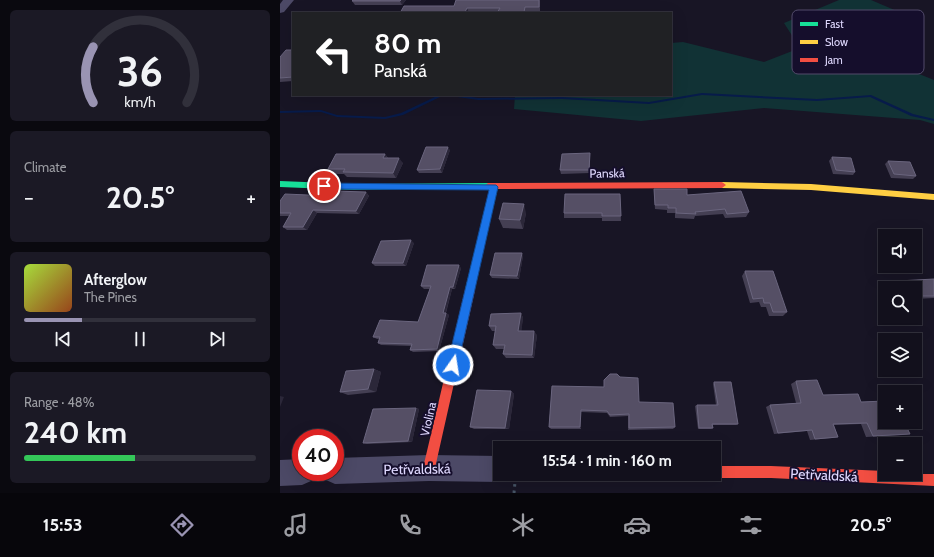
<!DOCTYPE html>
<html lang="en">
<head>
<meta charset="utf-8">
<style>
	:root { --surface:#12101c; --page:#1b1925; --text:#f1f3f6; --muted:#9c9da3; --line:#31303b; --accent:#9a94b3 }
	body { margin:0; font-family:Cabin,sans-serif; background:var(--page); color:var(--text); height:100vh; display:flex; flex-direction:column; font-size:15px; white-space:nowrap }
	* { box-sizing:border-box; margin:0 }
	p { font-size:13px; color:var(--muted) }
	.icon { flex:none; width:22px; height:22px; fill:none; stroke:currentColor; stroke-width:2; stroke-linecap:round; stroke-linejoin:round }
	.map { position:relative; flex:1; overflow:hidden }
	.drawer { display:flex; flex-direction:column; gap:10px; padding:10px; background:#0a090f; width:280px }
	.drawer>* { flex:none }
	.hud { position:absolute; left:12px; top:12px; width:380px; height:84px; border-radius:0px; box-shadow:0 4px 16px #0002,0 0 0 1px var(--line); background:#202124; color:#fff; overflow:hidden }
	.buttons { position:absolute; left:598px; top:229px; display:grid; gap:8px }
	.buttons a { display:grid; place-items:center; width:44px; height:44px; border-radius:0px; background:var(--surface); box-shadow:0 4px 16px #0002,0 0 0 1px var(--line); font-size:20px }
	.speed { position:absolute; left:12px; top:429px; display:flex; gap:8px; font-size:20px; font-weight:700; text-align:center }
	.speed>* { display:grid; place-content:center; width:52px; height:52px; border-radius:50%; background:var(--surface); box-shadow:0 4px 16px #0002,0 0 0 1px var(--line); line-height:1 }
	.speed .limit { border:6px solid #d22; background:#fff; color:#111 }
	.pin { position:absolute; display:grid; place-items:center; width:34px; height:34px; color:#fff; margin:-17px; border:2px solid #fff; border-radius:50%; box-shadow:0 1px 4px #0007 }
	.me { position:absolute; width:44px; margin:-22px; rotate:13deg; stroke-linejoin:round; filter:drop-shadow(0 0 3px #0008) }
	.turn { display:flex; align-items:center; gap:14px; height:84px; padding:0 16px; font-size:18px }
	.turn .icon { width:52px; height:52px; stroke-width:2.5 }
	.turn b { display:block; font-size:28px; line-height:34px }
	.big { font-size:30px; font-weight:700; line-height:1.1 }
	.drawer .card { flex:1; display:flex; flex-direction:column; justify-content:center; gap:6px; min-width:0; padding:0 14px; border-radius:6px; background:var(--page) }
	.drawer .dial { align-items:center; gap:0 }
	.dial svg { height:104px; overflow:visible; fill:none; stroke:var(--line); stroke-width:7; stroke-linecap:round; text-anchor:middle }
	.dial text { fill:var(--text); stroke:none }
	.song { display:flex; align-items:center; gap:12px }
	.cover { width:48px; height:48px; border-radius:6px; background:linear-gradient(135deg,hsl(80 70% 55%),hsl(20 70% 35%)) }
	.played { height:4px; border-radius:2px; background:linear-gradient(90deg,var(--accent) 25%,var(--line) 25%) }
	.keys { display:flex; justify-content:space-around; direction:ltr }
	.heat { display:flex; justify-content:space-between; align-items:center; font-size:22px; direction:ltr }
	.charge { height:6px; border-radius:3px; background:linear-gradient(90deg,#34c759 48%,var(--line) 0) }
	.trip { position:absolute; left:213px; top:441px; width:228px; height:40px; border-radius:0px; background:var(--surface); box-shadow:0 4px 16px #0002,0 0 0 1px var(--line); font-weight:700; line-height:40px; text-align:center }
	.tabs { display:flex; height:64px; justify-content:space-around; align-items:center; background:#07060b; color:var(--muted) }
	.tabs .icon { width:28px; height:28px }
	.tabs .selected { color:var(--accent) }
	.tabs b { font-size:18px; color:var(--text) }
	main { display:flex; flex:1; min-height:0 }
	.map>svg:first-child { display:block }
	.green { fill:#113235 }
	.lines { fill:none; stroke-linecap:round; stroke-linejoin:round }
	.stream { fill:#071b4a; fill-rule:evenodd }
	.path { stroke:#475667; stroke-width:3; stroke-dasharray:2.5 4; stroke-linecap:butt }
	.street { fill:#4c4966; fill-rule:evenodd }
	.fast { fill:#16e098; fill-rule:evenodd }
	.slow { fill:#ffcf43; fill-rule:evenodd }
	.jam { fill:#f24e42; fill-rule:evenodd }
	.wall { fill:#443f53 }
	.shaded-wall { fill:#2b2739 }
	.building { fill:#554f65; stroke:#6a657e }
	.route { fill:#1a73e8; stroke:#114b97 }
	.labels { text-anchor:middle; dominant-baseline:central; stroke-width:4; stroke-linejoin:round; paint-order:stroke }
	.street-label { font-size:12px; fill:#e0d9ff; stroke:#150e2c }
	.near-street-label { font-size:14px; fill:#e0d9ff; stroke:#150e2c }
	.key { fill:#150e2c; stroke:#524b6b; stroke-width:1 }
	.key-label { font-size:11px; fill:#e0d9ff }
</style>
</head>
<body>
<main>
<section class="drawer">
<div class="card dial"><svg viewBox="0 0 100 80">
<path d="M14 69A42 42 0 1 1 86 69"/>
<path d="M14 69A42 42 0 0 1 14 26" stroke="#9a94b3"/>
<text x="50" y="56" font-size="32" font-weight="700">36</text>
<text x="50" y="72" font-size="11">km/h</text>
</svg></div>
<div class="card"><p>Climate</p>
<div class="heat"><a>−</a><b class="big">20.5°</b><a>+</a></div>
</div>
<div class="card">
<div class="song"><i class="cover"></i><div><b>Afterglow</b><p>The Pines</p></div></div>
<div class="played"></div>
<div class="keys"><svg class="icon" aria-label="previous" viewBox="0 0 24 24"><path d="M18 5L8 12l10 7zM5 5v14"/></svg><svg class="icon" aria-label="pause" viewBox="0 0 24 24"><path d="M8 5v14M16 5v14"/></svg><svg class="icon" aria-label="next" viewBox="0 0 24 24"><path d="M6 5l10 7-10 7zM19 5v14"/></svg></div>
</div>
<div class="card"><p>Range · 48%</p><b class="big">240 km</b><div class="charge"></div></div>
</section>
<div class="map">
<svg width="654" height="493" viewBox="0 0 654 493">
	<rect width="100%" height="100%" fill="#181525"/>
	<path class="green" d="M559,0H591L631,17L582,51L654,80V124L640,120L484,108L361,121L234,109L235,95H391V43L403,42L484,62L520,48L504,23Z"/>
	<g class="lines">
		<path class="stream" d="M422,93L537,99L591,95L633,114L654,119V121L631,116L590,97L537,101L422,95L369,104L282,99L198,100L171,96L160,97L123,115L105,119L57,117L41,112L0,113V111L41,110L57,115L105,117L121,113L159,95H179L198,98L282,97L369,102Z"/>
		<path class="path" d="M234,493L235,482"/>
		<path class="street" d="M3,0H14L4,12L0,13V4Z
			M149,455L220,456V474H231L229,478L220,482L149,481L55,484L46,480L43,472H55V458Z
			M21,459V472H35L31,481L22,485L0,486V460Z"/>
		<path class="fast" d="M0,181L74,184L208,183L217,185L218,187L193,293L190,294L187,293L185,290L210,189L74,190L0,187Z"/>
		<path class="slow" d="M442,182L531,184L654,194V200L531,190L442,188L438,185Z"/>
		<path class="jam" d="M442,182L446,185L442,188L208,189L204,186L208,183Z
			M190,286L193,287L195,290L155,468L153,472L149,474L145,472L143,468L185,290L187,287Z
			M434,466H491L605,471V474H654V486L491,478H434L430,476L429,474H434Z"/>
	</g>
	<path class="wall" d="M73,0H126L122,5H75L72,1Z
		M260,0V12H246L245,13H217L218,12L120,13L174,6Z
		M13,50V81L0,82V57Z
		M170,150L162,173H139L137,170Z
		M310,153V173L281,174L280,170Z
		M105,154L108,158L123,163L116,178L67,177L64,174H52L48,169Z
		M552,157L575,172L573,175L553,174L549,161Z
		M608,161L636,176L633,179L611,178L605,164Z
		M374,189L407,195L469,212L466,217L445,218L443,214L415,216L414,219L395,218V213H387V210L375,209L374,194Z
		M86,192L89,196L79,214L37,213L27,230H7L3,227L9,216H0V201L51,196Z
		M340,194L341,221H322V218H284V213Z
		M246,213L243,229L223,228L219,219Z
		M134,243L126,266H95L92,263Z
		M243,256L239,279L212,278L210,275Z
		M181,268L175,289H172L166,313L169,315L159,351L133,352L130,350L131,346L101,345L98,343L99,339H97L93,337L138,322L150,289H144L141,286Z
		M465,271L507,312L503,316H489L486,307H481L479,302L470,303L462,276Z
		M654,279V298L635,299V288H616L614,284L618,281Z
		M241,313L243,318L241,331L257,335L254,358H226L223,354L224,349H216L213,345L215,331H212L209,326Z
		M605,350V357L603,351Z
		M94,369L101,372L96,392L68,395L60,392Z
		M611,370H632L629,371H612Z
		M516,381L543,395L581,402L630,434L623,435L586,437L581,424L554,425L558,437L552,438L530,440L527,431L494,434L486,407L490,405L516,403L511,384Z
		M434,382L458,424L456,425H432L433,428L431,429H418L415,406L417,405H436L433,384Z
		M272,386L359,402L395,427L393,429L348,430V416L330,417L327,413L301,412V429H271L269,427Z
		M231,391L234,394L229,429H194L190,427Z
		M136,408L139,409L132,442L87,444L83,443Z"/>
	<path class="shaded-wall" d="M121,0H126L122,5L120,1Z
		M187,8L189,13H186L185,12Z
		M168,147L170,150L162,173L160,169Z
		M105,154L108,159L103,158Z
		M119,158L123,163L116,178L113,173Z
		M86,192L89,196L79,214L76,211Z
		M244,204L246,213L243,229L240,220Z
		M33,210L37,213L27,230L23,227Z
		M131,240L134,243L126,266L123,263Z
		M242,253L243,256L239,279L237,276Z
		M179,265L181,268L175,289L173,287Z
		M170,287L172,289L165,315L163,313Z
		M166,313L169,315L159,351L157,349Z
		M241,313L243,318L241,335L238,331Z
		M254,331L257,335L254,358L252,355Z
		M94,369L101,372L96,392L88,389Z
		M231,391L234,394L229,429L225,428Z
		M0,396L4,397L0,407Z
		M136,408L139,409L132,442L128,441Z
		M301,410V429L300,427Z"/>
	<path class="building" d="M73,0H121L120,1H72Z
		M176,0H259V7H245L244,12H240L239,13H217L220,8H187L185,12H177V13H120L124,6H174Z
		M6,50H13V77L0,78V57Z
		M146,147H168L160,169L137,170Z
		M310,153L309,170H280L282,154Z
		M56,154H105L103,158H119L113,173L63,172L65,169H48Z
		M552,157L571,158L575,172L556,170Z
		M608,161L630,162L636,176L614,174Z
		M374,189H407V195L461,191L469,212L447,214L445,209L415,212L416,214L396,213V208H388V205H375Z
		M54,191L86,192L76,211L33,210L23,227H3L11,213H0V201L5,194L51,196Z
		M285,194H340L341,216H322V213H284Z
		M223,203L244,204L240,220L219,219Z
		M131,240L123,263H92L101,241Z
		M215,253H242L237,276L210,275Z
		M147,265H179L173,287H170L163,313H166L157,349L130,350L132,344L98,343L100,337H93L100,320L138,322L151,286H141Z
		M465,271H493L507,312H493L490,303H484L483,298L473,299Z
		M654,279V296H635V288H622L618,281Z
		M241,313L238,331H254L252,355L223,354L225,345H213L216,326H209L211,314Z
		M94,369L88,389L60,392L66,371Z
		M330,374H337L340,377L358,378L359,402L393,403L395,427L349,428V414L330,415L327,411L301,410L300,427H269L272,386L324,387V380Z
		M537,380L543,395L578,394L581,402L605,401V422H624L630,434L593,436L587,423L553,424L558,437L535,439L532,430L498,433L490,405L521,403L516,381Z
		M434,382H451L458,424H432L433,428H419L417,405H438Z
		M197,390L231,391L225,428L190,427Z
		M136,408L128,441L83,443L93,409Z"/>
	<path class="route" d="M44,183L216,185L218,187L177,369L173,370L169,369L167,365L209,190L44,189L40,186Z"/>
	<g class="labels">
		<g class="street-label">
			<text transform="translate(327 173) rotate(-1)">Panská</text>
			<text transform="translate(148 419) rotate(-77)">Violina</text>
		</g>
		<g class="near-street-label">
			<text transform="translate(137 469) rotate(-1)">Petřvaldská</text>
			<text transform="translate(544 475) rotate(3)">Petřvaldská</text>
		</g>
	</g>
	<rect x="512" y="10" width="132" height="64" rx="6" class="key"/>
	<rect x="520" y="22" width="18" height="4" fill="#16e098"/>
	<rect x="520" y="40" width="18" height="4" fill="#ffcf43"/>
	<rect x="520" y="58" width="18" height="4" fill="#f24e42"/>
	<g class="key-label">
		<text x="545" y="28">Fast</text>
		<text x="545" y="46">Slow</text>
		<text x="545" y="64">Jam</text>
	</g>
</svg>
<div class="buttons">
<a><svg class="icon" aria-label="sound" viewBox="0 0 24 24"><path d="M4 9h4l5-4v14l-5-4H4zM17 9q2 3 0 6"/></svg></a>
<a><svg class="icon" aria-label="search" viewBox="0 0 24 24"><circle cx="10" cy="10" r="6"/><path d="M15 15l6 6"/></svg></a>
<a><svg class="icon" aria-label="layers" viewBox="0 0 24 24"><path d="M12 4l9 5-9 5-9-5zM3 14l9 5 9-5"/></svg></a>
<a>+</a>
<a>−</a>
</div>
<div class="speed"><div class="limit">40</div></div>
<div class="pin" style="left:44px;top:186px;background:#d93025"><svg class="icon" aria-label="arrive" viewBox="0 0 24 24"><path d="M6 21V4h12l-3 4 3 4H6"/></svg></div>
<svg class="me" style="left:173px;top:365px" viewBox="-20 -20 40 40"><circle r="17" fill="#1a73e8" stroke="#fff" stroke-width="3"/><path d="M0-11L8 9 0 5-8 9z" fill="#fff"/></svg>
<div class="trip">15:54 · 1 min · 160 m</div>
<div class="hud">
<div class="turn"><svg class="icon" aria-label="left" viewBox="0 0 24 24"><path d="M17 20v-9H6M10 6l-5 5 5 5"/></svg><div><b>80 m</b>Panská</div></div>
</div>
</div>
</main>
<nav class="tabs">
<b>15:53</b>
<svg class="icon selected" aria-label="directions" viewBox="0 0 24 24"><path d="M12 3l9 9-9 9-9-9zM9 14v-3h6M13 9l2 2-2 2"/></svg>
<svg class="icon" aria-label="music" viewBox="0 0 24 24"><path d="M9 18V5l10-2v13"/><circle cx="6" cy="18" r="3"/><circle cx="16" cy="16" r="3"/></svg>
<svg class="icon" aria-label="phone" viewBox="0 0 24 24"><path d="M5 4h4l2 5-3 2q2 4 5 5l2-3 5 2v4C11 20 4 13 5 4z"/></svg>
<svg class="icon" aria-label="climate" viewBox="0 0 24 24"><path d="M12 3v18M4 7l16 10M4 17L20 7"/></svg>
<svg class="icon" aria-label="car" viewBox="0 0 24 24"><path d="M5 17H2v-5l4-1 3-4h7l3 4 3 1v5h-3M9 17h6M6 11h13"/><circle cx="7" cy="17" r="2"/><circle cx="17" cy="17" r="2"/></svg>
<svg class="icon" aria-label="filters" viewBox="0 0 24 24"><path d="M4 7h16M4 17h16"/><circle cx="9" cy="7" r="2"/><circle cx="15" cy="17" r="2"/></svg>
<b>20.5°</b>
</nav>
</body>
</html>
